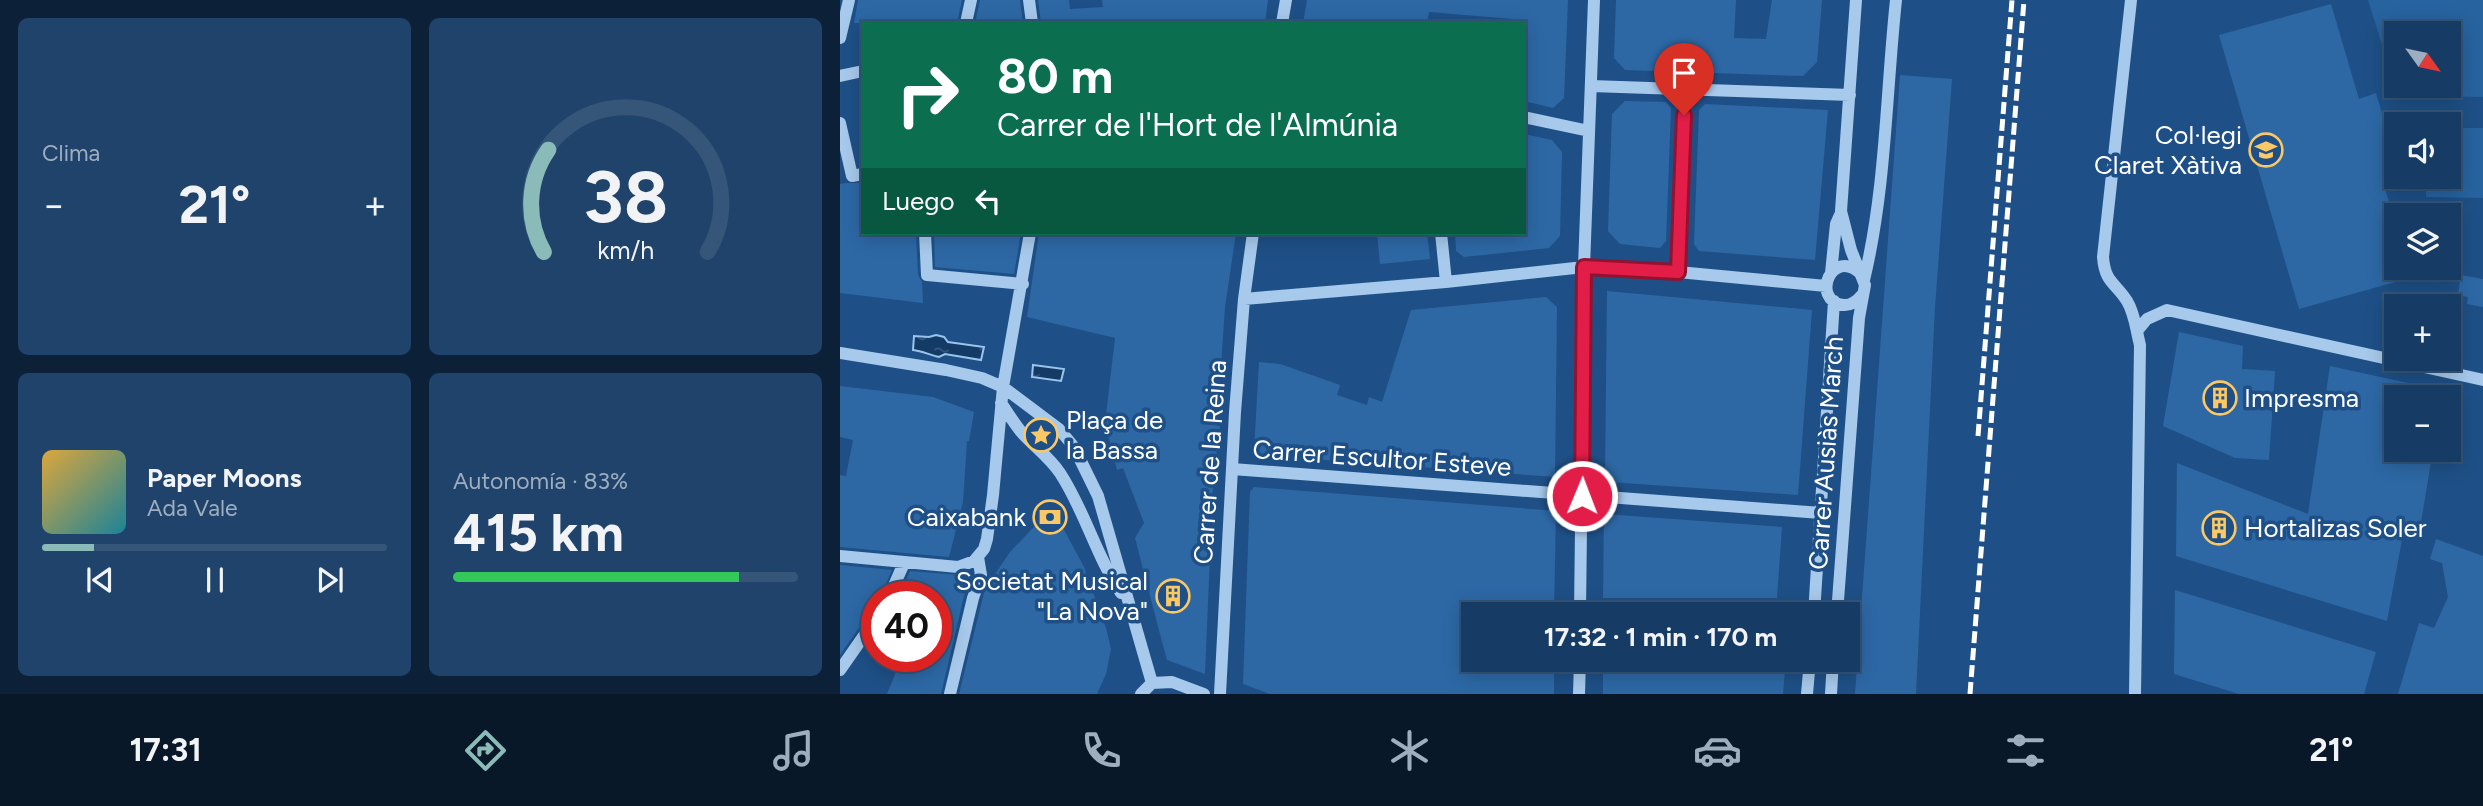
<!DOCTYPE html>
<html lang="es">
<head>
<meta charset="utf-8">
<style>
	:root { --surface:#163c65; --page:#1f436b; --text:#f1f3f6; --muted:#9eadbf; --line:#355679; --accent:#8bbbb9 }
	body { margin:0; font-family:Figtree,sans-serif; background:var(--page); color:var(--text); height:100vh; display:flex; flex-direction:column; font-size:26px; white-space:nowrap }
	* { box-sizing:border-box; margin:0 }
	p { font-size:23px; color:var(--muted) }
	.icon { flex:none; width:38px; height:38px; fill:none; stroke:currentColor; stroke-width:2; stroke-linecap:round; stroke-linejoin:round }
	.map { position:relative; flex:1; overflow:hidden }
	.sheet { display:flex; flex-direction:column; gap:18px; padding:18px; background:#0c2138; width:840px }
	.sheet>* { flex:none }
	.banner { position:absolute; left:21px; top:21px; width:665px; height:214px; border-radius:0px; box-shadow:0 4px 18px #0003,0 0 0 2px var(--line); background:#0b6e4f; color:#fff; overflow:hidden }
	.needle { width:46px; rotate:123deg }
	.buttons { position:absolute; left:1544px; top:21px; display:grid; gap:14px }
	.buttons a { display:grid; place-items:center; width:77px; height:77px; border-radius:0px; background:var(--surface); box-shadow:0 4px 18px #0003,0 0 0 2px var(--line); font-size:35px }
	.speed { position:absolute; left:21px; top:581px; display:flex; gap:14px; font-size:35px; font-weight:700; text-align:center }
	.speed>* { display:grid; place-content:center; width:91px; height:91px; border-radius:50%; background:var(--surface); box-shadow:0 4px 18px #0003,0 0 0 2px var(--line); line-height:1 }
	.speed .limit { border:10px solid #d22; background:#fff; color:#111 }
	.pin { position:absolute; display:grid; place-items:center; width:60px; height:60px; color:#fff; margin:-72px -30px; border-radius:50% 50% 50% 0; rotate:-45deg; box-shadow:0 0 7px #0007 }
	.pin .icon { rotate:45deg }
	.me { position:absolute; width:77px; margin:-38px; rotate:1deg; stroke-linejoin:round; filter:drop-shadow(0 0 5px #0008) }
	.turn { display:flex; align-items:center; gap:24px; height:147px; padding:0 21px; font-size:32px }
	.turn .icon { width:91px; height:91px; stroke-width:2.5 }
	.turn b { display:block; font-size:49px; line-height:60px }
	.then { display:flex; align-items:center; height:66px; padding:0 21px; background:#0003; gap:14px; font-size:26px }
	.big { font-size:52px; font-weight:700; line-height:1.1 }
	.sheet .tile { flex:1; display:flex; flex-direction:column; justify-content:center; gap:10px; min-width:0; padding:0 24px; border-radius:10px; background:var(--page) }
	.sheet .dial { align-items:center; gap:0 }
	.dial svg { height:182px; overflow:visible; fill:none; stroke:var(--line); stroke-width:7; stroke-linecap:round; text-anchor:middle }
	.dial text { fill:var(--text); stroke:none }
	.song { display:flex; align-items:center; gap:21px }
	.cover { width:84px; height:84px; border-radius:10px; background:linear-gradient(135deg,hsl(40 70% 55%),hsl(190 70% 35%)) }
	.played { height:7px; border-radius:4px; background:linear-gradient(90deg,var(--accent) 15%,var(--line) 15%) }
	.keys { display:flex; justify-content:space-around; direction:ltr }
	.heat { display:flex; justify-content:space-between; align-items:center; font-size:38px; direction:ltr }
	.charge { height:10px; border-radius:5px; background:linear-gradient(90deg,#34c759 83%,var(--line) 0) }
	.sheet .tiles { flex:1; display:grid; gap:18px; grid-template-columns:repeat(2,1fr) }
	.trip { position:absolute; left:621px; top:602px; width:399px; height:70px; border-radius:0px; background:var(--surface); box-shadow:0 4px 18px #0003,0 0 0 2px var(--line); font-weight:700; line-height:70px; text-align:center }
	.menu { display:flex; height:112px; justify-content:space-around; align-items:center; background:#091828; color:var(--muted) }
	.menu .icon { width:49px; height:49px }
	.menu .current { color:var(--accent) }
	.menu b { font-size:32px; color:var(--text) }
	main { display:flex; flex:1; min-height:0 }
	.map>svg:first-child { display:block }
	.green { fill:#27639f; fill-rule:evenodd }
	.water { fill:url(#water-ripples); stroke:#9ac4ec; stroke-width:2 }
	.building { fill:#2d68a5 }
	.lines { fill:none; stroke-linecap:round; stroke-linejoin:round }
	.minor { stroke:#a7c9eb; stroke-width:12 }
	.rail { stroke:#fff; stroke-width:5; stroke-dasharray:12 5; stroke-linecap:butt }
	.route-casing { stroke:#92132f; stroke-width:18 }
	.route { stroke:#e11d48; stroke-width:12 }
	.labels { text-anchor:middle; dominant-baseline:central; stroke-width:7; stroke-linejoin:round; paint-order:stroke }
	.poi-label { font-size:26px; fill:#fff; stroke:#1e5087; text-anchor:end }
	.street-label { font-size:26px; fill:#fff; stroke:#1e5087 }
</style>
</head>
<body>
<main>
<section class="sheet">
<div class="tiles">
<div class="tile"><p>Clima</p>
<div class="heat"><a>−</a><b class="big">21°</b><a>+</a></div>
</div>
<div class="tile dial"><svg viewBox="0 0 100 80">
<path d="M14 69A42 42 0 1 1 86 69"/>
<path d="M14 69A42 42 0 0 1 16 24" stroke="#8bbbb9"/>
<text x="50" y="56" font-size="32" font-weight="700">38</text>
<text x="50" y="72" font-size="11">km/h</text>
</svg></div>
<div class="tile">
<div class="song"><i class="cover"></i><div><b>Paper Moons</b><p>Ada Vale</p></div></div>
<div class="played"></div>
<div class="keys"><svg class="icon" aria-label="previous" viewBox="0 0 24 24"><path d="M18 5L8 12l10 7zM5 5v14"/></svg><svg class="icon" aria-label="pause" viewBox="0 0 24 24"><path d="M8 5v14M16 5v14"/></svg><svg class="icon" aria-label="next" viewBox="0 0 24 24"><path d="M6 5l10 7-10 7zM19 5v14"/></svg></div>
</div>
<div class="tile"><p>Autonomía · 83%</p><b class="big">415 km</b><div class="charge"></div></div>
</div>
</section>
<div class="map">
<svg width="1643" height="694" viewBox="0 0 1643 694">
	<defs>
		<pattern id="water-ripples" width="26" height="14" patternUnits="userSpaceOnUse" patternTransform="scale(1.75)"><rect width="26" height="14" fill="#143b66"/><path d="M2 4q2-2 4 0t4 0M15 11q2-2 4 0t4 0" fill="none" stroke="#37587d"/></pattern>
	</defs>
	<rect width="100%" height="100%" fill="#1e5087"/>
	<path class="green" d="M1528,0H1643V97L1558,96ZM1556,33H1608V86H1556Z
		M1608,128H1643V198L1586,197V177H1608Z"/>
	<path class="water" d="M96,335L104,337L108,342L144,347L141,360L105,354L99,357C89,355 83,351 73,350L74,336L89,337Z
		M193,365L224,369L221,381L192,377Z"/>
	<path class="building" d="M18,0H122L117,23H14Z
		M140,0H180L183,23H135Z
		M198,0H229L230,9L263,7L262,0H428L425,23H201Z
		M467,0H728L724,98L713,108L684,101V23H672V19L589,12L587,23H463Z
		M776,0H896L894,38L926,39L932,0H982L977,62L963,76L785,70L774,58Z
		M1491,4L1519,99L1536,93L1556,162V178L1543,182L1556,225V268H1591V272L1459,309L1379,35Z
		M1060,75L1112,79L1095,307L1076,694H1015Z
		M785,101L826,102L831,108L826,241L820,248L780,244L768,231L772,114Z
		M865,104L988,110L975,260L859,251L854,244L859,110Z
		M684,134L712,140L722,152L720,236L709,248L624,257L616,251L615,233H684Z
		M7,183H23V233H76L78,275L82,282L83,303L0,293V184Z
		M94,233H181L174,274L95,267Z
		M199,233H396L385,307L377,426H380L373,483L365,674L327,660L320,634L295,538L304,523L283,468L277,470L265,423L275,338L187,317Z
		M537,233H587L590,259L540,264Z
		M1621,275L1643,279V307L1627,304L1628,297L1618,295Z
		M767,291L972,310L958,495L769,482L765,478Z
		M706,297L717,307L715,477L418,455L414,451L419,362L440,364L500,385L497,395L527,405L529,397L542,402L571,310Z
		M1339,332L1403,346L1402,369L1435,371L1429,460L1395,458L1323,426Z
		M1490,366L1605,391V397H1556V450H1593L1578,540L1563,534L1547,621L1336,556L1337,463L1468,514Z
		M0,386L93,397L134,412L129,441H127L123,502L109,557L0,547V475L6,476L13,440L0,437Z
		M414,487L716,511L714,614H634V660H714V694H430L403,684L410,492Z
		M210,510L216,515L244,567L266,628L271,649L266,674L257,694H119L145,589L170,552Z
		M764,514L942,527L937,598H763Z
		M1596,539L1643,556V694H1558L1579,623L1594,628L1608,597L1602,563L1590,559Z
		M0,565L52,570L40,597H37V608L30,612L0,655Z
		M70,571L131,576L124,596L101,694H47L58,667L71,672L76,656H96V597H59Z
		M1335,590L1536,652L1524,694H1399L1334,674Z
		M763,660H946L943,694H763Z"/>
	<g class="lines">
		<path class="minor" d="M189,0L192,23
			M1291,0L1263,257C1265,283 1275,282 1287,301C1295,314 1296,330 1300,345L1295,694
			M126,23L131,0
			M442,23L446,0
			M0,38L9,0
			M0,76L23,71
			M751,86L1010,95
			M684,117L749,131
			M0,123L12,176L23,174
			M85,233L87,275L183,284
			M601,233L606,282
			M838,272L845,89
			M991,273L996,224L1000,215
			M1021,274C992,246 970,300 1003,305C1011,306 1017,301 1022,295
			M1024,280C1046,189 1046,93 1056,0
			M404,299L606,282L744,267L838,272L986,286
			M1297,331L1307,319L1327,310L1643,380
			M0,353L106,370L142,378L163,387L219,429L234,447L258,496L312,683
			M161,403C168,413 175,425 183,434C195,447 210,458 220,473C245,511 256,556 281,593
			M392,469L981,513
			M0,556L118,567L134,561L144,549L147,539L153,495L163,387L190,233
			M49,597L64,563
			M740,614L744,267L754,0
			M805,614L974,613
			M974,614L994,301
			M997,614L1019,318L1025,285L1011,250L1001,211L1016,0
			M0,670L37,617
			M312,683L332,682L364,694
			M110,694L133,598L141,575L138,557
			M301,694L312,683
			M380,694L395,412L404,299L413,233
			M739,694L740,660
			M967,694L970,660
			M991,694L993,660"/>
		<path class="rail" d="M1138,436L1172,0
			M1130,694L1184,0"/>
	</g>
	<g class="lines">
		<defs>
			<path id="route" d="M742,496L744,267L838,272L844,115"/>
		</defs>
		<use href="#route" class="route-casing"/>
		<use href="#route" class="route"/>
	</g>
	<defs>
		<symbol id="school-ring" viewBox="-11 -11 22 22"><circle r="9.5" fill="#1e5087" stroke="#fac866" stroke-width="1.5"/><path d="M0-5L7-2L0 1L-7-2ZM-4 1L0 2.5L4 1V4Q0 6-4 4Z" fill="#fac866"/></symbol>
		<symbol id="building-ring" viewBox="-11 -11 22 22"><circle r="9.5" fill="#1e5087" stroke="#fac866" stroke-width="1.5"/><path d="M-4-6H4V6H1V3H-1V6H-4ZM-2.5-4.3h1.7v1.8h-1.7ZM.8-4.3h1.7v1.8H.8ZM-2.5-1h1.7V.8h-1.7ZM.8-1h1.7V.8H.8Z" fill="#fac866"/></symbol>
		<symbol id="sight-ring" viewBox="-11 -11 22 22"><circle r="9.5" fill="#1e5087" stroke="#fac866" stroke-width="1.5"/><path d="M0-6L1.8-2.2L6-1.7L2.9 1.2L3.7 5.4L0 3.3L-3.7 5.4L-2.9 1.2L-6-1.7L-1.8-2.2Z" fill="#fac866"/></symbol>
		<symbol id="bank-ring" viewBox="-11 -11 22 22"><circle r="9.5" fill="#1e5087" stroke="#fac866" stroke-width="1.5"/><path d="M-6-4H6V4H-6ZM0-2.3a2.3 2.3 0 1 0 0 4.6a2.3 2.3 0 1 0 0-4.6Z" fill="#fac866"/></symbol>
	</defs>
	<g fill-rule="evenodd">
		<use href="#school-ring" x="1407" y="131" width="38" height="38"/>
		<use href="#building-ring" x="1361" y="379" width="38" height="38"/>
		<use href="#sight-ring" x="182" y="416" width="38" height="38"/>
		<use href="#bank-ring" x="191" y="498" width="38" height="38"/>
		<use href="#building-ring" x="1360" y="509" width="38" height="38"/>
		<use href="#building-ring" x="314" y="577" width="38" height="38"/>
	</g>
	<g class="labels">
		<g class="poi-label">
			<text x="1402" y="135">Col·legi<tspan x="1402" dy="30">Claret Xàtiva</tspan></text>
			<text x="1404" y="398" text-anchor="start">Impresma</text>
			<text x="226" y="420" text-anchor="start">Plaça de<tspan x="226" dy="30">la Bassa</tspan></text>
			<text x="186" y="517">Caixabank</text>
			<text x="1404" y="528" text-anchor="start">Hortalizas Soler</text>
			<text x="308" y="581">Societat Musical<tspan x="308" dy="30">"La Nova"</tspan></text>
		</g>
		<g class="street-label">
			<text transform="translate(986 453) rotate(-86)">Carrer Ausiàs March</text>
			<text transform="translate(542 458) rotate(4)">Carrer Escultor Esteve</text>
			<text transform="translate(370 462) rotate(-86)">Carrer de la Reina</text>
		</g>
	</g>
</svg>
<div class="buttons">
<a><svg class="needle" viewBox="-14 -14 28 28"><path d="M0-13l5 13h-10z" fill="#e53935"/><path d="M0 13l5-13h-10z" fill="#9eadbf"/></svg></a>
<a><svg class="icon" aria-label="sound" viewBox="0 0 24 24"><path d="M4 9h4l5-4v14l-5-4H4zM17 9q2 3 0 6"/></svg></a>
<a><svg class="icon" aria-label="layers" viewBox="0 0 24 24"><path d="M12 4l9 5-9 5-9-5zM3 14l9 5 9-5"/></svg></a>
<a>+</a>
<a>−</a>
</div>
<div class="speed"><div class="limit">40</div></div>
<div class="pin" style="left:844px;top:115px;background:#d93025"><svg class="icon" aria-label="arrive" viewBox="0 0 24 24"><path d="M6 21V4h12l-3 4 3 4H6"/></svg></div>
<svg class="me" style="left:742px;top:496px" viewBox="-20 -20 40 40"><circle r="17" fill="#e11d48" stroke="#fff" stroke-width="3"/><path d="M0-11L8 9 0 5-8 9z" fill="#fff"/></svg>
<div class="trip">17:32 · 1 min · 170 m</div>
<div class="banner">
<div class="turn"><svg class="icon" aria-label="right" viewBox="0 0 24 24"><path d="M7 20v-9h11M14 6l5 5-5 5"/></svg><div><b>80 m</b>Carrer de l'Hort de l'Almúnia</div></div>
<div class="then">Luego<svg class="icon" aria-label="left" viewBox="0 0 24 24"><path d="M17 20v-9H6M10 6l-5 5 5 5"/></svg></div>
</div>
</div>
</main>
<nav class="menu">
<b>17:31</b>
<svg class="icon current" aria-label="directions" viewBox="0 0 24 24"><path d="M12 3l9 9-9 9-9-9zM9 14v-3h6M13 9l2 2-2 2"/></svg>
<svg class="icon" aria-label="music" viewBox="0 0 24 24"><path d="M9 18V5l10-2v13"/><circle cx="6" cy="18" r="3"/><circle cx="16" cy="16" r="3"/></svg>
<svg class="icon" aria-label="phone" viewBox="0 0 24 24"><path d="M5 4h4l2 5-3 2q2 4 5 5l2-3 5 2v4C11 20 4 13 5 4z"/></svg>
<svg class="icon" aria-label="climate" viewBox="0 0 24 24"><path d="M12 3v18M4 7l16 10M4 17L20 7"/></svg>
<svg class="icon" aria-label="car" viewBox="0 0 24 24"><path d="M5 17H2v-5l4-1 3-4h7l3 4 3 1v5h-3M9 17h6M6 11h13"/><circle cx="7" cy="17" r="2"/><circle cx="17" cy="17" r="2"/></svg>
<svg class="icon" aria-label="filters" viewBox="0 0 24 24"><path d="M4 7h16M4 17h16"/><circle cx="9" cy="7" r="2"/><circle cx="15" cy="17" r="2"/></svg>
<b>21°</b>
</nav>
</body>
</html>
